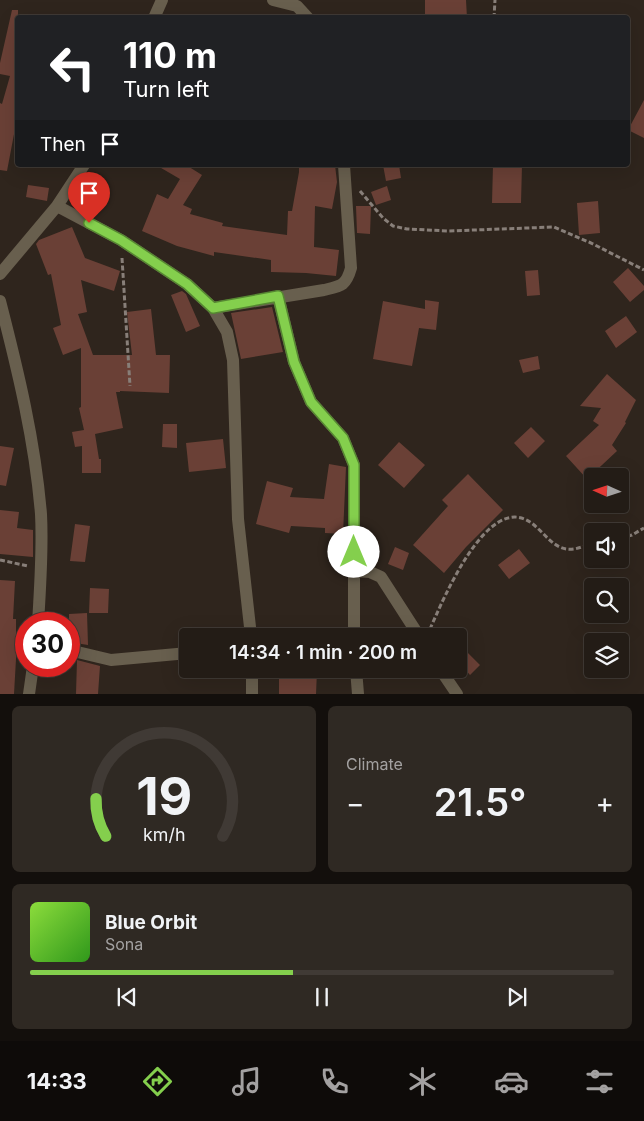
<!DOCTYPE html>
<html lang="en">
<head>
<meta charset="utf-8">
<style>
	:root { --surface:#231c16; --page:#2f2923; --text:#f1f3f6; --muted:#a3a1a1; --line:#403a35; --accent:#84cf4d }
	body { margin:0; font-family:Inter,sans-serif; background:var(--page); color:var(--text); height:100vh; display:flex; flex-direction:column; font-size:19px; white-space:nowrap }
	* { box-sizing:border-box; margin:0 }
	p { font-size:16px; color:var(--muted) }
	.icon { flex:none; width:28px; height:28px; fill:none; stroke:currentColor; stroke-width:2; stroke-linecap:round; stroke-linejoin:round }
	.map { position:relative; height:694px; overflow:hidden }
	.sheet { display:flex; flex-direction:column; gap:12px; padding:12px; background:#130f0c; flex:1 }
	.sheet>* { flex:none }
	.guide { position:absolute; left:15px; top:15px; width:615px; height:152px; border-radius:5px; box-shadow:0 5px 20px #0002,0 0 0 1px var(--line); background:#202124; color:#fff; overflow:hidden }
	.needle { width:32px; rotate:273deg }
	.controls { position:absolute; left:584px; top:468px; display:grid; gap:10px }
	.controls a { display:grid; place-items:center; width:45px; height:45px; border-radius:5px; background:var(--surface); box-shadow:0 5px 20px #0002,0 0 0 1px var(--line); font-size:25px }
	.speed { position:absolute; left:15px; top:612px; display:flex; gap:10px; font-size:25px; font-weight:700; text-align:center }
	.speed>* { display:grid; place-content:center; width:65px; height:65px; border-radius:50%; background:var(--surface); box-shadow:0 5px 20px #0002,0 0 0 1px var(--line); line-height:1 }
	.speed .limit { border:8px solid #d22; background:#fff; color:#111 }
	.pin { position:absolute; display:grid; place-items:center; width:42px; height:42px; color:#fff; margin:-51px -21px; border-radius:50% 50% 50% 0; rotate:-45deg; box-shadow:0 0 5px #0007 }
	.pin .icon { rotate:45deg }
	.me { position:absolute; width:55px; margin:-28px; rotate:0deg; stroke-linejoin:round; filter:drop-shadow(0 0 4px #0008) }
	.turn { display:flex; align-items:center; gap:18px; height:105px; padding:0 25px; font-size:22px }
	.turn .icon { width:65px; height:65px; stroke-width:2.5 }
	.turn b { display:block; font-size:35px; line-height:42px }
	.then { display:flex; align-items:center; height:48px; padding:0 25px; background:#0003; gap:10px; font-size:19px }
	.big { font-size:38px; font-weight:600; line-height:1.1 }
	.sheet .widget { flex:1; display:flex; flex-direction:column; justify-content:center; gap:8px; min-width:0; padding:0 18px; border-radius:8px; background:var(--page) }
	.sheet .dial { align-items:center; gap:0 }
	.dial svg { height:130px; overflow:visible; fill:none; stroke:var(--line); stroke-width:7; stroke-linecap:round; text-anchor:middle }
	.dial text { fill:var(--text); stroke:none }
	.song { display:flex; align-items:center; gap:15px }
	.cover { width:60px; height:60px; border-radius:8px; background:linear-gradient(135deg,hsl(90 70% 55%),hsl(110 70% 35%)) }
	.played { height:5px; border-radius:2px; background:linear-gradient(90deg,var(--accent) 45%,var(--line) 45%) }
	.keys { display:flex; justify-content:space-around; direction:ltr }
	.heat { display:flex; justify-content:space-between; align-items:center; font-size:28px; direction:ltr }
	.sheet .tiles { flex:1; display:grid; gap:12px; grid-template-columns:1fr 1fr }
	.widget:last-child { grid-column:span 2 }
	.trip { position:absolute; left:179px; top:628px; width:288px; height:50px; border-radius:5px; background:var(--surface); box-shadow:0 5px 20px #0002,0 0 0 1px var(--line); font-weight:600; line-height:50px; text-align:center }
	.dock { display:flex; height:80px; justify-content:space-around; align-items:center; background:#0e0b09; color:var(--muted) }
	.dock .icon { width:35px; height:35px }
	.dock .current { color:var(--accent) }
	.dock b { font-size:22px; color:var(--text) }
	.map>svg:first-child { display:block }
	.building { fill:#6a4036 }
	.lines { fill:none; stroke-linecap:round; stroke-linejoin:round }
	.path { stroke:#887f79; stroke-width:3; stroke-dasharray:5 2.5; stroke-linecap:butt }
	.street { stroke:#685f4e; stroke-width:12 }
	.route-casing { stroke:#568732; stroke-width:12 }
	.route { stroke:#84cf4d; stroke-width:9 }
</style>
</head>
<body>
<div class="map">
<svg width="644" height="694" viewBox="0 0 644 694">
	<rect width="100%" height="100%" fill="#2f251d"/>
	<path class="building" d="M425,0H466L467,18H425Z
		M12,10H18V113L7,171L0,170V103L2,104L10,76L0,74V63Z
		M644,100V138L628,130Z
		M156,165H186L202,175L183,205L192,209L190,214L223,223L222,226L287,235L288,211H292L299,172V165H335L337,182L332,209L315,206L314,247L339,250L336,276L306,273L271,272V260L214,252V256L177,246L142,231L157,194L168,199L180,179Z
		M383,165H399L401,178L386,181Z
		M493,165H522L521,203H492Z
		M28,185L49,188L47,201L26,197Z
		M387,186L391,200L376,205L371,192Z
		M598,201L600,233L579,235L577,203Z
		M356,206H371L370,234L357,233Z
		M72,227L85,258L120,271L114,291L81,280L87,312L78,314L93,355H132L127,312L151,309L156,355H170L169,393L120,391V392H116L123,428L95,434L99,459H101V473H82V446L75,447L72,432L84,430L79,408L81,407V348L63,355L53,328L61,325L51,274L48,275L36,244L39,240Z
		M628,268L644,286V290L630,302L613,282Z
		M538,270L540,295L527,296L525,271Z
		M182,291L186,294L200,326L186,332L171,295Z
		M425,300L439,302L436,330L419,328L412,366L373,359L383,301L425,309Z
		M272,307L283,352L241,359L231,313Z
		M626,316L637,332L616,348L605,331Z
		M538,356L540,369L523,373L519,360Z
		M607,374L636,400L625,422L626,423L612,445L617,451L587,479L566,456L599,425L593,421L601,408L580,406Z
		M163,424H177V448L162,447Z
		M531,427L545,441L528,458L514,443Z
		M223,439L226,468L189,472L186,443Z
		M399,442L425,465L404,488L378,465Z
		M0,446L14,448L6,486L0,485Z
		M329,464L346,467L343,534L325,533V528L291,526L289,533L256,524L267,481L293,488L290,497L324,499Z
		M468,474L503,510L466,547L444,573L413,545L448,506L442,500Z
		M0,510L19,512L17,528L33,530V557L0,554Z
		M75,524L90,526L85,562L70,561Z
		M395,547L409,553L403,570L388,564Z
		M519,549L530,563L509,579L498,565Z
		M0,580L15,581L13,619H16V659L14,694H0Z
		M90,588L109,589L108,613H89Z
		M87,613L88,645L69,642V614Z
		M467,652L480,665L470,675L458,661Z
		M77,660L100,666L98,694H76Z
		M279,669L317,671L316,694H279Z"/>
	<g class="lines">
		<path class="path" d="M494,18L495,0
			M360,191L383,218L393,226L407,229L448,231L554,227L591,243L644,270
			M122,258L130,386
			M620,538L632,535L644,528
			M0,560L28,566
			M430,629C443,600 487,493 530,522C545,532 554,552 574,549C580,548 586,545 592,544"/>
		<path class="street" d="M273,0L297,6L308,18
			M154,18L162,0
			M57,206L121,240L187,284L213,308L227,332L233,360L238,519L251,636
			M0,274L57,206L84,165
			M278,296L294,362L311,402L343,438L354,465V636
			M0,301C18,371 35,441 41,514C43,550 40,587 38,624
			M213,308L324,290C341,286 346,286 351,268L344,165
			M354,571L370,572L381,577L419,636
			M69,650L111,660L188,653
			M252,669V694
			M356,669L358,694
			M440,669L457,694
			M29,694L33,666"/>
	</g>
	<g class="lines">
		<defs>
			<path id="route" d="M89,223L121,240L187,284L213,308L278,296L294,362L311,402L343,438L354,465V552"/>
		</defs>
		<use href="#route" class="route-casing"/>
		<use href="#route" class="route"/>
	</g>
</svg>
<div class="controls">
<a><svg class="needle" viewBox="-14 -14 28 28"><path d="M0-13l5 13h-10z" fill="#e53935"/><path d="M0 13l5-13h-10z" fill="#a3a1a1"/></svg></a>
<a><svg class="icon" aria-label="sound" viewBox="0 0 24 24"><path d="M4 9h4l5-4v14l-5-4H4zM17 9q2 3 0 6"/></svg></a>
<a><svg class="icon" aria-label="search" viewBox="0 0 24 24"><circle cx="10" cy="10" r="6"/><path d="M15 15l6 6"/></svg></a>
<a><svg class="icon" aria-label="layers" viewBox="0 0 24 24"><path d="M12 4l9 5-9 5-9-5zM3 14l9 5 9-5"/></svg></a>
</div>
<div class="speed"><div class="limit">30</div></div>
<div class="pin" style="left:89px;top:223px;background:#d93025"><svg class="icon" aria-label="arrive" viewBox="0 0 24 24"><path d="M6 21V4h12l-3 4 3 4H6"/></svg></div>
<svg class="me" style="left:354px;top:552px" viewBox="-20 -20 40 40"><circle r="19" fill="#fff"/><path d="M0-13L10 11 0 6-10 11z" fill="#84cf4d"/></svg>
<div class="trip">14:34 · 1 min · 200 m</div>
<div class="guide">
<div class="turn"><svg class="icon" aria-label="left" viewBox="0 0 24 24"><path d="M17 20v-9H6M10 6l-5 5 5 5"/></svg><div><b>110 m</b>Turn left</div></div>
<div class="then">Then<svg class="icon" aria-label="arrive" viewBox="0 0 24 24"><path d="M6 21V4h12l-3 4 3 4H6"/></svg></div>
</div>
</div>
<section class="sheet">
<div class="tiles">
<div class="widget dial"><svg viewBox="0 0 100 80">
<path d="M14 69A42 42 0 1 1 86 69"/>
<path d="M14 69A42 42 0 0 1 8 46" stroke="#84cf4d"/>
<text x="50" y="56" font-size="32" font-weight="700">19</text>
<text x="50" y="72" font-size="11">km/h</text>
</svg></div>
<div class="widget"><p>Climate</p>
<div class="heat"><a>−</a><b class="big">21.5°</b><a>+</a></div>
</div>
<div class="widget">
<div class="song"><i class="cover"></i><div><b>Blue Orbit</b><p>Sona</p></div></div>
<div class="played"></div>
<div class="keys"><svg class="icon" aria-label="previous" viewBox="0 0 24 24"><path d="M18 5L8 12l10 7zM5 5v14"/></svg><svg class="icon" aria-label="pause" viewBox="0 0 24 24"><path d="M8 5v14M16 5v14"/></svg><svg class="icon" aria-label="next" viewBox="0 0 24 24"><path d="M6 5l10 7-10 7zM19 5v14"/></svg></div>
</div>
</div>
</section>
<nav class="dock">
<b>14:33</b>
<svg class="icon current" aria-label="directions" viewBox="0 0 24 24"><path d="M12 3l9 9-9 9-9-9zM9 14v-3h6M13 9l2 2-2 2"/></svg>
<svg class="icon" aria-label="music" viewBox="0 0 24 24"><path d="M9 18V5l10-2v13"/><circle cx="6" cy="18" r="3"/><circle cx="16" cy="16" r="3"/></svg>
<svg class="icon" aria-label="phone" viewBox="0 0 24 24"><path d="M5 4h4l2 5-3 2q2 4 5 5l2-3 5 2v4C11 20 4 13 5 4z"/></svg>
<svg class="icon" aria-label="climate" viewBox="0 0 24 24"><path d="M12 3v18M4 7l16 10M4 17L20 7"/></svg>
<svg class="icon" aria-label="car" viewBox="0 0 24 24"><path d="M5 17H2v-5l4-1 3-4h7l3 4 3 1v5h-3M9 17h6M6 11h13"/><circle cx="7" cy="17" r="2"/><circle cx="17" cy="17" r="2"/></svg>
<svg class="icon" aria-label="filters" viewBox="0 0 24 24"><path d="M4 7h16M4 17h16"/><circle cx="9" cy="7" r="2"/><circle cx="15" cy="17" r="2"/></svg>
</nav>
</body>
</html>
